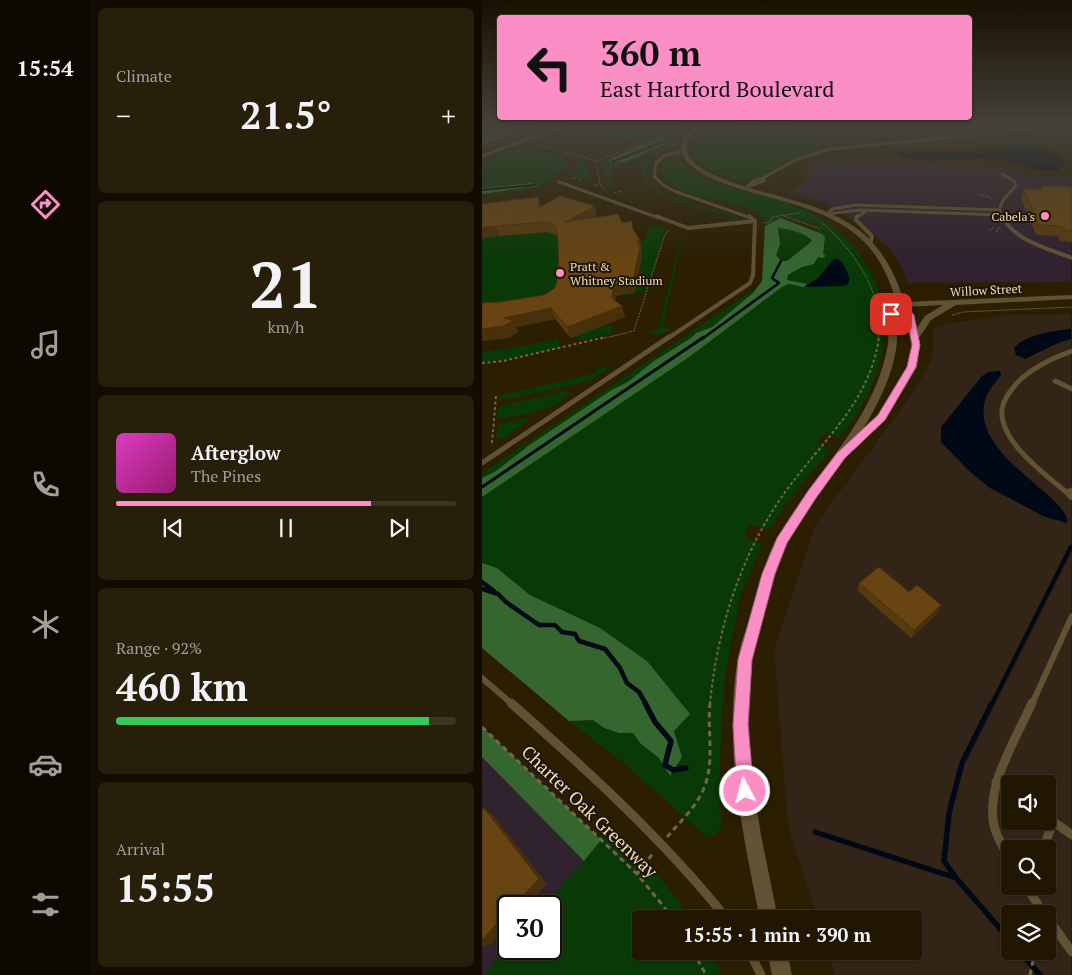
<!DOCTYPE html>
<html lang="en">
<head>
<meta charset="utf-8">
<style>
	:root { --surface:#201601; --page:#281f0b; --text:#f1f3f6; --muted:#a29f99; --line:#3d3523; --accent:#fb8fc5 }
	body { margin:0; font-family:"PT Serif",serif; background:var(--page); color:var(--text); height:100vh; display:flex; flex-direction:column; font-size:19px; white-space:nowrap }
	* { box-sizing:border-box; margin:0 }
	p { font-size:16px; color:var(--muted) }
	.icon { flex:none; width:28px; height:28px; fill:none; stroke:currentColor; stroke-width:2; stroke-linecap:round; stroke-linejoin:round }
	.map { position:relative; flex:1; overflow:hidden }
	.side { display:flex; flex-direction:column; gap:8px; padding:8px; background:#120c01; width:392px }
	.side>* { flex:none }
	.top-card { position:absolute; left:15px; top:15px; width:475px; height:105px; border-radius:5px; box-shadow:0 1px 4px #0004,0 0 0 1px var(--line); background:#fb8fc5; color:#111; overflow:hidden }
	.buttons { position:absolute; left:519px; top:775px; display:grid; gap:10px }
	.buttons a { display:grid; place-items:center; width:55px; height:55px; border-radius:5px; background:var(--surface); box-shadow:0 1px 4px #0004,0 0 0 1px var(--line); font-size:25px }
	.speed { position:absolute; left:15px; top:895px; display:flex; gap:10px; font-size:25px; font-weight:700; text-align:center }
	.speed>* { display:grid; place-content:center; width:65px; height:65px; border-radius:50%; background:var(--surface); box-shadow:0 1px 4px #0004,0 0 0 1px var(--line); line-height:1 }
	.speed .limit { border:2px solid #111; border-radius:8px; background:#fff; color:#111 }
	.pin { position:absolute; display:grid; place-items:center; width:42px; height:42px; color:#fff; margin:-21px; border-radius:10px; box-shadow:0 2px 8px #0006 }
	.me { position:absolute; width:55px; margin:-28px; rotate:354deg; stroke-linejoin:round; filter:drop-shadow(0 0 4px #0008) }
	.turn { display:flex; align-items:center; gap:18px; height:105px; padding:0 20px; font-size:22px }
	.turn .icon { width:65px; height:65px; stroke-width:2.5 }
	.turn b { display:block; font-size:35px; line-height:42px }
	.big { font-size:38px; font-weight:700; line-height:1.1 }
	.side .tile { flex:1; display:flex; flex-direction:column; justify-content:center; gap:8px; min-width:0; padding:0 18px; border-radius:8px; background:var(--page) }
	.side .dial { align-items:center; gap:0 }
	.dial b { font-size:65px; line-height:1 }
	.song { display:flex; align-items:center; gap:15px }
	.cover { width:60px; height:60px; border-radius:8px; background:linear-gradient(135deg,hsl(310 70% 55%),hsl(320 70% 35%)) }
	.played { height:5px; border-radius:2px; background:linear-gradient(90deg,var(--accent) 75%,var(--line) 75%) }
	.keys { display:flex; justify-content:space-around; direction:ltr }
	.heat { display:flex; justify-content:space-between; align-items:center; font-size:28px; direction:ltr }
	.charge { height:8px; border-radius:4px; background:linear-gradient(90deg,#34c759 92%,var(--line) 0) }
	.trip { position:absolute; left:150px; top:910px; width:290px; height:50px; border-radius:5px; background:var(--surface); box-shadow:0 1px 4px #0004,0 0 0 1px var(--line); font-weight:700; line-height:50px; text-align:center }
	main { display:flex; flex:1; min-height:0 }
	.dock { display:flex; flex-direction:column; width:90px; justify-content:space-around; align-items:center; background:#0d0900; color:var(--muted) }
	.dock .icon { width:35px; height:35px }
	.dock .selected { color:var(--accent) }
	.dock b { font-size:22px; color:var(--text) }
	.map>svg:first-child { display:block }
	.commercial { fill:#30222f }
	.industrial { fill:#322518; fill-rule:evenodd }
	.green { fill:#093906 }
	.forest { fill:#356630; fill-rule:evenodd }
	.water { fill:#000915 }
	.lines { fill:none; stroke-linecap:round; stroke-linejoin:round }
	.stream-far4 { stroke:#000915; stroke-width:2 }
	.stream-far3 { stroke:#000915; stroke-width:2.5 }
	.stream-far2 { stroke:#000915; stroke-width:3 }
	.stream-far1 { stroke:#000915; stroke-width:4.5 }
	.stream { stroke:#000915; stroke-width:5.5 }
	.path-far2 { stroke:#71664d; stroke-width:1; stroke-dasharray:2 1; stroke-linecap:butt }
	.path-far1 { stroke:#71664d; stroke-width:2; stroke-dasharray:3 2.5; stroke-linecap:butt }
	.path { stroke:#71664d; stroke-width:3; stroke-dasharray:5.5 4; stroke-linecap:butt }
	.service-far4 { stroke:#605233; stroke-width:3 }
	.service-far3 { stroke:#605233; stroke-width:4 }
	.service-far2 { stroke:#605233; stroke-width:5 }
	.service-far1 { stroke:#605233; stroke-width:6 }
	.service { stroke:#605233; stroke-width:9 }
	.minor { fill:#605233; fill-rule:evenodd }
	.wall { fill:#593a0f }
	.shaded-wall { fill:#48300d }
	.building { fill:#674412; stroke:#48300d }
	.route { fill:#fb8fc5; stroke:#a35d80 }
	.poi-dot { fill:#fb8fc5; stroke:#221500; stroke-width:2 }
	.labels { text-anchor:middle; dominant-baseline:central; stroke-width:4; stroke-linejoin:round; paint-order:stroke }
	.far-poi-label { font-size:12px; fill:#e5ddcc; stroke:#221500; text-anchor:end }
	.far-street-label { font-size:12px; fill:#e5ddcc; stroke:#221500 }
	.near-street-label { font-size:18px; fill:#e5ddcc; stroke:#221500 }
</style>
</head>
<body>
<main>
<nav class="dock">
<b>15:54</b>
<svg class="icon selected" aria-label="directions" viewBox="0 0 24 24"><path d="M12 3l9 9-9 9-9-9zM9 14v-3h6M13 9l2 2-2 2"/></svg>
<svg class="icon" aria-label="music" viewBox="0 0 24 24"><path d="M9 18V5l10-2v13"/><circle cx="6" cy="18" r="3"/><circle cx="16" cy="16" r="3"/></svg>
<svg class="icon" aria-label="phone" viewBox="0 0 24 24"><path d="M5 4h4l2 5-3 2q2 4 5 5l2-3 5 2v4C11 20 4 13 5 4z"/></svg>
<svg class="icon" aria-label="climate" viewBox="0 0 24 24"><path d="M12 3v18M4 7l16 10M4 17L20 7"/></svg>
<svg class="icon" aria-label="car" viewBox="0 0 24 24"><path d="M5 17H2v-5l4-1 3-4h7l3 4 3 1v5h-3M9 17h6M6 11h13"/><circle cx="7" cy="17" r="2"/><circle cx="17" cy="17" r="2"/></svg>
<svg class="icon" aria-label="filters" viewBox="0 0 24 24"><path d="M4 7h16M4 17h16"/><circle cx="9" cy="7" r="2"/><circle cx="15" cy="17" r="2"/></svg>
</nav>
<section class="side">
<div class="tile"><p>Climate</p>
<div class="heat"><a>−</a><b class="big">21.5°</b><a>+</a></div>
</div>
<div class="tile dial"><b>21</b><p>km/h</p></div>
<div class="tile">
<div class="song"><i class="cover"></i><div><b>Afterglow</b><p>The Pines</p></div></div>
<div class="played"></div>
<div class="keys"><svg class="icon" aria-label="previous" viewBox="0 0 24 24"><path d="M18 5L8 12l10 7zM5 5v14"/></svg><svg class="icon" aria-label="pause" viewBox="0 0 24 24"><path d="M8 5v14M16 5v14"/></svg><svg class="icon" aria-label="next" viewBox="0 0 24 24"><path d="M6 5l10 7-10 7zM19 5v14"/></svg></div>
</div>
<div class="tile"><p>Range · 92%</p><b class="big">460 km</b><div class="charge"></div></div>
<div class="tile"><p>Arrival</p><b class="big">15:55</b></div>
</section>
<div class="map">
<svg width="590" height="975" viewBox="0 0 590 975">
	<rect width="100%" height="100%" fill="#2b1e01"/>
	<path class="commercial" d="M339,162L492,165L522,169L545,176L589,177V282L425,283L421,270L407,248L384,227L343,203L306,192L324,181L325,170L330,165Z
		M0,757L102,861L62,906H26V947L2,975H0Z"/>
	<path class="industrial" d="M589,314V975H353L346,951H431V919H336L306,826L292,649L333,525L420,408L450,361L452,328L464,324L525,315ZM528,784H565V821H528ZM528,849H565V886H528ZM528,914H565V951H528Z"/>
	<path class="green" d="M91,125H203L145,147L84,129Z
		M259,125H306L352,138L282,176L263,182L237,175L226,169L211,157L207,148L212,135V142L215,144L224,137Z
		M190,133L192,135L187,150L132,167C127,175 129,182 135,189L129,190L123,177L121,164L136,154L129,158L131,163L142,162L185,144L187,140L178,138Z
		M47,144L102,159L109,182L90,176L98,161H94L87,156Z
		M41,148L81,157L86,162L78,173L57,187L42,191L0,195L56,186L49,183L0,188V160L25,150Z
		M191,158C199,158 201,164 207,168C217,177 232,182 244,186C274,195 307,200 334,216C422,267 418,368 357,438L344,432L335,442L348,450L309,497L287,530L268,524L262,535L280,545L258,597L243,676L239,738L237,802L240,826L234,835H222L144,765L87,721L111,720L122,728L137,733H151L159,744L177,758L200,757L192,731L208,714L165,661L118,628L48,595L15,568L0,563V497L210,355L300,287L307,284L314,286L318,282L305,280L306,275L336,257L344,256L341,254L340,234L330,230H341L337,226L304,216L300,217L313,221L299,218L283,226V220L276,215L279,213L278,212L239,200L236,201C218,196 181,191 178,168L184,161Z
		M164,159H171C138,197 241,207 259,219L250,221L249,217C230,211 143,194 163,163L158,162Z
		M0,225L142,233L152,231L153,241L163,239L168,225L182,228L183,230L169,278L156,280L155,285H167L165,290L148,295H134L133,307L35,327L0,331Z
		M296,228C306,230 325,233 330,241L305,261H299L294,255L298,244Z
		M201,235L181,326L189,328L178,335H171L167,332L176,330L199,237L193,236Z
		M280,281L271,293L230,327L214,332L209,338L172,361L147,381L128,391L46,446L14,471L0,478V473L274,288Z
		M129,323V334L97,340L93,336Z
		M76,339L78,348L22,360L0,362V351L19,350Z
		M126,366L129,367L106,382L16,401L17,396L114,373V369Z
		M83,391L87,394C72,412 42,414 21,419L14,417L16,409L18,406Z
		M44,418L46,421L44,423L21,438H14L16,425Z
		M125,827C156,855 187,883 208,919H159V951H228L240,975H2L26,947L69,949V906H62L101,861Z"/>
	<path class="forest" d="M0,125H65L0,149Z
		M178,138L188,140L185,144L142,162L127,163L129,158Z
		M49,183L57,186L0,194V188Z
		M299,218L340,234L343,237L341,254L344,256L340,258L336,257L332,264L320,267L306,275L305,280L325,284L322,287L325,288L307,284L300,287L210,355L0,497V478L14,471L46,446L128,391L147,381L172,361L209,338L214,333L230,327L271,293L280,281L283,226ZM296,228C306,229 325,233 330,241L305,261H299L294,255L298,244Z
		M0,563L15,568L48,595L118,628L165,661L208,714L192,731L200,757L188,776L177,758L159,744L151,733H137L122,728L111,720L87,721L0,648Z
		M0,727L119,840L102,861L0,757Z"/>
	<path class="water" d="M539,146C556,148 571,148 582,161V166C568,180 532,161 516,159C485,156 444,166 416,155L415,152L431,150L480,151Z
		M353,258C362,261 364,270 368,279L366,284L361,286L322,287L335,279Z
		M589,329V339L576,343L543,359L534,355L532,348C545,334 571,331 589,329Z
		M518,371L519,375C514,382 507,389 504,398C484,454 590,497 585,523L563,517L508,488L486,470L459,442V427L500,376L507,372Z"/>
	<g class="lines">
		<path class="stream-far4" d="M92,127L148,143
			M0,129L50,128
			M221,130L238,125
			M0,147L60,125
			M130,162L186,140
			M0,190L53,185"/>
		<path class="stream-far3" d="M220,339L297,283L290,278L299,261"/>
		<path class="stream-far2" d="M0,487L222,337"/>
		<path class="stream-far1" d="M0,582L12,591
			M0,589L16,594L24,602L57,625H73L80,632L93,634L97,641L123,649L138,668L145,683L157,692L164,704
			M510,704L589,547"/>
		<path class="stream" d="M163,703L173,722L189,741L183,765L191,770L204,768
			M333,832L474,878L528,940
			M474,878L462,861L467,813L480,763L510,703
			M537,951L558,975"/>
		<path class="path-far2" d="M53,144L114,161L195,131
			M190,146L195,131L201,127
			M194,159L201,167
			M114,161L118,184L124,191
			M89,178H95L100,181
			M112,185L120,186
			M132,193L140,191
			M498,194L505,198
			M503,194L510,199
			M302,216L339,229
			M339,222C373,252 402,291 396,339
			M282,223L288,222L290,217L318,213
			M507,231L512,227
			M514,232L518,227
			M470,315L481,312L590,307
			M119,339L152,331L182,237L186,230"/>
		<path class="path-far1" d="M0,363L21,361L124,337
			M10,443L14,396
			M228,704C235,631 257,559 299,498C335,445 388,405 397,337"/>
		<path class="path" d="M0,727L155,874L192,919
			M185,837C198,822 215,806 222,788C233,762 225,730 228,703
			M155,874L172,852
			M211,951L224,975
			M548,975L553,951"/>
		<path class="service-far4" d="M201,151L184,155L174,163L172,176L180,184L192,191L269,218
			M0,156L83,125
			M520,174L532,181L534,186L521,200L517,210L521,218
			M77,182L177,218
			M265,187L282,181L281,178
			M264,188L271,181L281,178L315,159L348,149L523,132L565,125
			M345,214L350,209L374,205L517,210
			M345,214L378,210L519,215
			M374,218L383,212"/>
		<path class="service-far3" d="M174,216L206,228L273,221
			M375,216L374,220L390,236L388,245
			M520,216C532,241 567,249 590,258
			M185,339L268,283L271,275L273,221L267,216"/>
		<path class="service-far2" d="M573,381L590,389
			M0,463L187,337
			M584,492C563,474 517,441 520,410C521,399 528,392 534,384C549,368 570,358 590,351
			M590,497L584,492L590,490"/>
		<path class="service-far1" d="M588,496L590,497
			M0,678L30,704
			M550,704L590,616"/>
		<path class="service" d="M29,703C105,770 182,840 245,919
			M514,782L528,791
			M565,817L590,835
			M561,849L571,822
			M528,860C523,850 516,839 513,829C501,790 534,739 550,703
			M544,886L562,914
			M565,917L590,952
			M267,951L279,975"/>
		<path class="minor" d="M212,125H218L205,141C205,146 205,152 207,156C223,181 287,192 314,201C338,208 363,218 382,234C402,252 415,277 422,302L590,295V299L474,305L449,320L437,338L438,345L435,367L404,419L374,448H369L318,520L302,549L293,574L270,660L267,723L270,779L279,835L296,919H278C261,836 242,748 255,663C258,644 265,627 271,608C277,586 282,564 292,544C328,476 393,423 406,344C407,334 405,324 405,314L415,304C408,280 398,256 379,239C360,221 335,212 311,204C284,195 215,183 201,156C199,152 200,146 199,141ZM461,305L443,316L435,328L432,315L425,307ZM419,310L424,316L430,345L425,367L396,415L381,429C397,403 412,372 415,342C415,333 414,324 413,315Z
			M285,951H305L310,975H290Z"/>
	</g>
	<path class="wall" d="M560,186L590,187V242L578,241L576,236L554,235L539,199L542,189L558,190Z
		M56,197L59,206L115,216L112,218L140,223L152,231L158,240L160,251H159L160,257L153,292L134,296L133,300L143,317L89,338L73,319L34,327L36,332L26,338L0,341V303L18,302L62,295L73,288L77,275L76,236L66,232L17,236L0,204Z
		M377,583L427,592L456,613L429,638L376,591Z"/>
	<path class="shaded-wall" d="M113,206L115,216L86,232L83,222Z
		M14,226L17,236L0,239V228Z
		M158,240L160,257L153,292L134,296L133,308L130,298L131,285L155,241Z
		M140,306L143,317L89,338L85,327Z
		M69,308L73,319L34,327L36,332L26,338L0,341V329L22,318Z
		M459,605L456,613L429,638L432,630Z
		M2,808L11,815L65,884L44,906H31Z
		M26,912V926L10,944L0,947V940Z"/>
	<path class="building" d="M560,186L590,187V231L582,230L580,226L557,225L542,189L561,190Z
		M78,196L113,206L83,222L136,214L140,223L150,221L151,229L158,240L155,241L158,247L151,281L131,285L130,298L140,306L85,327L69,308L22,318L32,321L21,326L0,329V303L18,302L62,295L73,288L77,275L76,236L73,225L63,222L14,226L0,228V204L56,197L57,208Z
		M397,567L427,592L435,585L459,605L432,630L377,583Z
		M2,808L57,879L31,906H26V912L0,940V810Z"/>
	<linearGradient id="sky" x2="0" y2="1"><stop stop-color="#181001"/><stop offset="0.48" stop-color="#444138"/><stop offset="1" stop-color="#444138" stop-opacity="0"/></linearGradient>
	<rect width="590" height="261" fill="url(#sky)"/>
	<path class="route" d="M416,303H422L432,315L438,345L434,367L403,420L363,458L334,498L305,543L293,574L270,660L266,725L272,791L269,797L263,800L257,797L255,791L251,725L256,660L280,574L295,538L326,491L355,453L396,415L425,367L430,345L424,315L419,310L412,316L405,314Z"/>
	<g class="poi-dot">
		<circle cx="563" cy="216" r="5"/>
		<circle cx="78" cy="273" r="5"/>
	</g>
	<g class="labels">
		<g class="far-poi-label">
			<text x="553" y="216">Cabela's</text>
			<text x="88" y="266" text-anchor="start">Pratt &amp;<tspan x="88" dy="14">Whitney Stadium</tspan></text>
		</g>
		<g class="far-street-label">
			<text transform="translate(504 290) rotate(-3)">Willow Street</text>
		</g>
		<g class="near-street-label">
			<text transform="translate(108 811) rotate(44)">Charter Oak Greenway</text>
		</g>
	</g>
</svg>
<div class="buttons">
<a><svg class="icon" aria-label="sound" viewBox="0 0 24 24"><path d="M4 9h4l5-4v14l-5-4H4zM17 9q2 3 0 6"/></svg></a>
<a><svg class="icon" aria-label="search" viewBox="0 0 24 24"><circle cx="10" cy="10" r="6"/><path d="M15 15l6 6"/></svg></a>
<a><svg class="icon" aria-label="layers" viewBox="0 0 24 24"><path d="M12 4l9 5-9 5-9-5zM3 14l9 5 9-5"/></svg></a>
</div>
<div class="speed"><div class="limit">30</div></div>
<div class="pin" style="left:409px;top:314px;background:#d93025"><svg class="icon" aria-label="arrive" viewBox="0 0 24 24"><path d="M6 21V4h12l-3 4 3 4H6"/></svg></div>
<svg class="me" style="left:263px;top:791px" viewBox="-20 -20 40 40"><circle r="17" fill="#fb8fc5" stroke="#fff" stroke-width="3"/><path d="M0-11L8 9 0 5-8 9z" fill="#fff"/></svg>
<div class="trip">15:55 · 1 min · 390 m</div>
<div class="top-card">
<div class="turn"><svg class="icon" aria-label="left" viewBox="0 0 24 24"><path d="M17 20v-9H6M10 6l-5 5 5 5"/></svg><div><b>360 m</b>East Hartford Boulevard</div></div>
</div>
</div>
</main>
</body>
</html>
